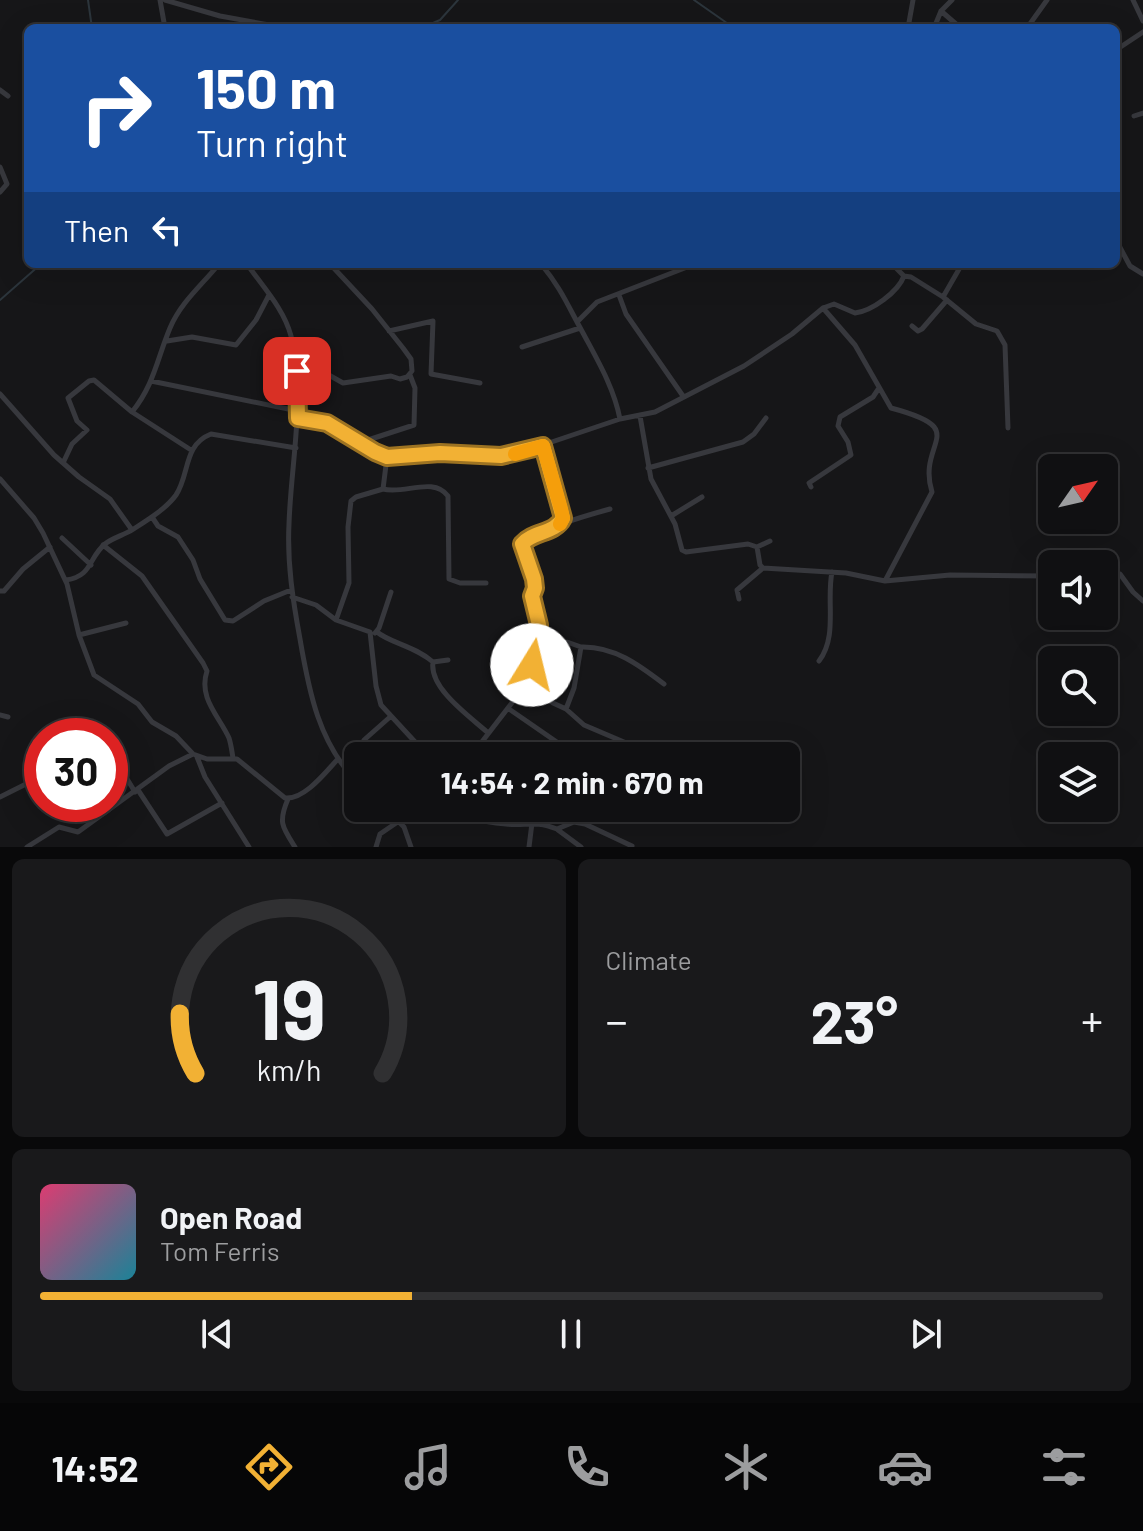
<!DOCTYPE html>
<html lang="en">
<head>
<meta charset="utf-8">
<style>
	:root { --surface:#101012; --page:#19191b; --text:#f1f3f6; --muted:#9c9d9f; --line:#303032; --accent:#f2b134 }
	body { margin:0; font-family:Barlow,sans-serif; background:var(--page); color:var(--text); height:100vh; display:flex; flex-direction:column; font-size:30px; white-space:nowrap }
	* { box-sizing:border-box; margin:0 }
	p { font-size:26px; color:var(--muted) }
	.icon { flex:none; width:44px; height:44px; fill:none; stroke:currentColor; stroke-width:2; stroke-linecap:round; stroke-linejoin:round }
	.map { position:relative; height:847px; overflow:hidden }
	.details { display:flex; flex-direction:column; gap:12px; padding:12px; background:#09090a; flex:1 }
	.details>* { flex:none }
	.hud { position:absolute; left:24px; top:24px; width:1096px; height:244px; border-radius:12px; box-shadow:0 8px 32px #0002,0 0 0 2px var(--line); background:#1a4fa0; color:#fff; overflow:hidden }
	.needle { width:52px; rotate:56deg }
	.tools { position:absolute; left:1038px; top:454px; display:grid; gap:16px }
	.tools a { display:grid; place-items:center; width:80px; height:80px; border-radius:12px; background:var(--surface); box-shadow:0 8px 32px #0002,0 0 0 2px var(--line); font-size:40px }
	.speed { position:absolute; left:24px; top:718px; display:flex; gap:16px; font-size:40px; font-weight:700; text-align:center }
	.speed>* { display:grid; place-content:center; width:104px; height:104px; border-radius:50%; background:var(--surface); box-shadow:0 8px 32px #0002,0 0 0 2px var(--line); line-height:1 }
	.speed .limit { border:12px solid #d22; background:#fff; color:#111 }
	.pin { position:absolute; display:grid; place-items:center; width:68px; height:68px; color:#fff; margin:-34px; border-radius:16px; box-shadow:0 4px 12px #0006 }
	.me { position:absolute; width:88px; margin:-44px; rotate:9deg; stroke-linejoin:round; filter:drop-shadow(0 0 6px #0008) }
	.turn { display:flex; align-items:center; gap:28px; height:168px; padding:0 40px; font-size:36px }
	.turn .icon { width:104px; height:104px; stroke-width:2.5 }
	.turn b { display:block; font-size:56px; line-height:68px }
	.then { display:flex; align-items:center; height:76px; padding:0 40px; background:#0003; gap:16px; font-size:30px }
	.big { font-size:60px; font-weight:700; line-height:1.1 }
	.details .widget { flex:1; display:flex; flex-direction:column; justify-content:center; gap:12px; min-width:0; padding:0 28px; border-radius:12px; background:var(--page) }
	.details .dial { align-items:center; gap:0 }
	.dial svg { height:208px; overflow:visible; fill:none; stroke:var(--line); stroke-width:7; stroke-linecap:round; text-anchor:middle }
	.dial text { fill:var(--text); stroke:none }
	.song { display:flex; align-items:center; gap:24px }
	.cover { width:96px; height:96px; border-radius:12px; background:linear-gradient(135deg,hsl(340 70% 55%),hsl(190 70% 35%)) }
	.played { height:8px; border-radius:4px; background:linear-gradient(90deg,var(--accent) 35%,var(--line) 35%) }
	.keys { display:flex; justify-content:space-around; direction:ltr }
	.heat { display:flex; justify-content:space-between; align-items:center; font-size:44px; direction:ltr }
	.details .tiles { flex:1; display:grid; gap:12px; grid-template-columns:1fr 1fr }
	.widget:last-child { grid-column:span 2 }
	.trip { position:absolute; left:344px; top:742px; width:456px; height:80px; border-radius:12px; background:var(--surface); box-shadow:0 8px 32px #0002,0 0 0 2px var(--line); font-weight:700; line-height:80px; text-align:center }
	.menu { display:flex; height:128px; justify-content:space-around; align-items:center; background:#060607; color:var(--muted) }
	.menu .icon { width:56px; height:56px }
	.menu .on { color:var(--accent) }
	.menu b { font-size:36px; color:var(--text) }
	.map>svg:first-child { display:block }
	.lines { fill:none; stroke-linecap:round; stroke-linejoin:round }
	.stream { stroke:#2c353c; stroke-width:2 }
	.minor { stroke:#37383d; stroke-width:5 }
	.route-casing { stroke:#9d7322; stroke-width:20 }
	.route { stroke:#f2b134; stroke-width:14 }
	.slow { stroke:#f59e0b; stroke-width:14 }
</style>
</head>
<body>
<div class="map">
<svg width="1143" height="847" viewBox="0 0 1143 847">
	<rect width="100%" height="100%" fill="#161618"/>
	<g class="lines">
		<path class="stream" d="M88,0L92,28
			M694,0L734,28
			M421,28L440,20L458,0
			M0,300L41,264"/>
		<path class="minor" d="M160,0L165,28
			M165,0L220,16L286,28
			M1133,0L1143,21
			M941,11L956,24
			M908,28L913,0
			M934,28L941,11L952,0
			M1027,28L1047,0
			M1116,50L1143,32
			M0,90L8,96
			M1134,116L1143,113
			M0,167L7,184L0,192
			M1116,240L1130,266L1143,274
			M247,264C263,287 284,309 291,336C306,399 291,461 289,524C287,563 293,601 300,639C309,692 319,744 358,783
			M541,264C561,288 568,306 583,333C598,361 614,388 620,419
			M892,264L904,276L911,277L943,297L976,324L997,331L1005,345L1008,428
			M619,295L626,314L683,396
			M943,297L962,264
			M823,308L855,345L891,408C974,430 916,441 932,492L885,581
			M578,321L597,302L695,264
			M912,326L918,331L922,329L947,300
			M389,331L433,321L431,374L480,383
			M167,341L192,337L236,345L256,320L269,295
			M522,347L580,328
			M296,363L320,370L343,383L391,376L400,379L407,377L412,371L411,359L403,348L372,309L330,264
			M151,381L298,411
			M0,394L54,455L79,477L110,499L132,530
			M132,412C154,385 157,359 170,328C181,302 202,285 219,264
			M640,416L651,479L675,524L682,550L686,552L748,544L757,547L770,541
			M298,418L327,423L375,452L387,457L440,453L501,456L519,453L620,419L655,412L744,366L792,334L823,308L834,304L855,313C872,311 898,292 904,276
			M363,445L368,440L414,425L415,388L410,375
			M543,446L561,509L563,522
			M387,457L383,489C404,495 433,476 448,496L449,579L460,583H486
			M63,463L72,444L87,430L77,421L68,398L89,381L94,380L132,412L191,450
			M648,468L743,442L754,434L766,418
			M0,479L34,518L43,533L67,584L79,635L94,675L138,704L152,722L176,736L193,754L207,759H237L285,798C304,800 325,773 337,760
			M811,487L809,483L851,455L848,442L838,426L840,417L873,397L879,388
			M671,516L702,497
			M152,517L158,526L178,537L193,560L200,579L225,620L233,621L264,601L291,590
			M62,538L91,565
			M103,545L142,576L203,663L207,671C198,698 219,716 229,738C231,744 232,752 233,758
			M757,547L760,565L763,568L846,573L885,581L950,575L1052,576
			M1104,575L1120,574L1133,592L1143,601
			M66,580C93,576 88,558 105,544C112,538 124,535 132,530C146,521 166,509 176,495C190,474 183,445 211,434L296,448
			M0,591H4L23,569L50,547
			M292,597L316,605L336,620L370,632L376,686L381,705L428,756
			M739,599L737,590L763,568
			M336,620L349,583L348,527L351,501L356,497L383,489
			M377,632C390,643 415,646 433,662L448,660
			M375,633L379,628L391,592
			M79,635L126,623
			M567,642L581,647
			M819,661C838,636 826,601 832,572
			M433,662C429,688 469,716 487,732
			M528,683L553,703L566,709L574,688L581,647C614,646 639,665 664,684
			M509,709L577,756
			M566,709L584,725L631,745
			M0,715L8,717
			M364,740L390,717
			M110,751L135,792
			M471,756L531,678L539,625L532,596L535,588L534,579L523,550L524,540C551,526 580,517 610,509
			M197,757L205,777L249,847
			M138,790L167,834L222,803
			M0,797L42,776
			M288,799C278,822 282,827 295,847
			M385,808L404,827L411,847
			M443,808C461,818 484,822 506,824C528,826 534,820 557,829L574,822L585,824L632,846
			M413,815L421,808
			M558,830L581,847
			M27,847L59,827L78,832L169,766L193,754
			M376,847L380,834L399,821
			M529,847L532,823"/>
	</g>
	<g class="lines">
		<defs>
			<path id="route" d="M297,371L298,418L327,423L375,452L387,457L440,453L501,456L543,446L563,518C555,534 533,531 522,544L534,579L535,588L532,596L539,625L532,665"/>
		</defs>
		<use href="#route" class="route-casing"/>
		<use href="#route" class="route"/>
		<path class="slow" d="M515,454L543,446L561,509L563,518L560,524"/>
	</g>
</svg>
<div class="tools">
<a><svg class="needle" viewBox="-14 -14 28 28"><path d="M0-13l5 13h-10z" fill="#e53935"/><path d="M0 13l5-13h-10z" fill="#9c9d9f"/></svg></a>
<a><svg class="icon" aria-label="sound" viewBox="0 0 24 24"><path d="M4 9h4l5-4v14l-5-4H4zM17 9q2 3 0 6"/></svg></a>
<a><svg class="icon" aria-label="search" viewBox="0 0 24 24"><circle cx="10" cy="10" r="6"/><path d="M15 15l6 6"/></svg></a>
<a><svg class="icon" aria-label="layers" viewBox="0 0 24 24"><path d="M12 4l9 5-9 5-9-5zM3 14l9 5 9-5"/></svg></a>
</div>
<div class="speed"><div class="limit">30</div></div>
<div class="pin" style="left:297px;top:371px;background:#d93025"><svg class="icon" aria-label="arrive" viewBox="0 0 24 24"><path d="M6 21V4h12l-3 4 3 4H6"/></svg></div>
<svg class="me" style="left:532px;top:665px" viewBox="-20 -20 40 40"><circle r="19" fill="#fff"/><path d="M0-13L10 11 0 6-10 11z" fill="#f2b134"/></svg>
<div class="trip">14:54 · 2 min · 670 m</div>
<div class="hud">
<div class="turn"><svg class="icon" aria-label="right" viewBox="0 0 24 24"><path d="M7 20v-9h11M14 6l5 5-5 5"/></svg><div><b>150 m</b>Turn right</div></div>
<div class="then">Then<svg class="icon" aria-label="left" viewBox="0 0 24 24"><path d="M17 20v-9H6M10 6l-5 5 5 5"/></svg></div>
</div>
</div>
<section class="details">
<div class="tiles">
<div class="widget dial"><svg viewBox="0 0 100 80">
<path d="M14 69A42 42 0 1 1 86 69"/>
<path d="M14 69A42 42 0 0 1 8 46" stroke="#f2b134"/>
<text x="50" y="56" font-size="32" font-weight="700">19</text>
<text x="50" y="72" font-size="11">km/h</text>
</svg></div>
<div class="widget"><p>Climate</p>
<div class="heat"><a>−</a><b class="big">23°</b><a>+</a></div>
</div>
<div class="widget">
<div class="song"><i class="cover"></i><div><b>Open Road</b><p>Tom Ferris</p></div></div>
<div class="played"></div>
<div class="keys"><svg class="icon" aria-label="previous" viewBox="0 0 24 24"><path d="M18 5L8 12l10 7zM5 5v14"/></svg><svg class="icon" aria-label="pause" viewBox="0 0 24 24"><path d="M8 5v14M16 5v14"/></svg><svg class="icon" aria-label="next" viewBox="0 0 24 24"><path d="M6 5l10 7-10 7zM19 5v14"/></svg></div>
</div>
</div>
</section>
<nav class="menu">
<b>14:52</b>
<svg class="icon on" aria-label="directions" viewBox="0 0 24 24"><path d="M12 3l9 9-9 9-9-9zM9 14v-3h6M13 9l2 2-2 2"/></svg>
<svg class="icon" aria-label="music" viewBox="0 0 24 24"><path d="M9 18V5l10-2v13"/><circle cx="6" cy="18" r="3"/><circle cx="16" cy="16" r="3"/></svg>
<svg class="icon" aria-label="phone" viewBox="0 0 24 24"><path d="M5 4h4l2 5-3 2q2 4 5 5l2-3 5 2v4C11 20 4 13 5 4z"/></svg>
<svg class="icon" aria-label="climate" viewBox="0 0 24 24"><path d="M12 3v18M4 7l16 10M4 17L20 7"/></svg>
<svg class="icon" aria-label="car" viewBox="0 0 24 24"><path d="M5 17H2v-5l4-1 3-4h7l3 4 3 1v5h-3M9 17h6M6 11h13"/><circle cx="7" cy="17" r="2"/><circle cx="17" cy="17" r="2"/></svg>
<svg class="icon" aria-label="filters" viewBox="0 0 24 24"><path d="M4 7h16M4 17h16"/><circle cx="9" cy="7" r="2"/><circle cx="15" cy="17" r="2"/></svg>
</nav>
</body>
</html>
